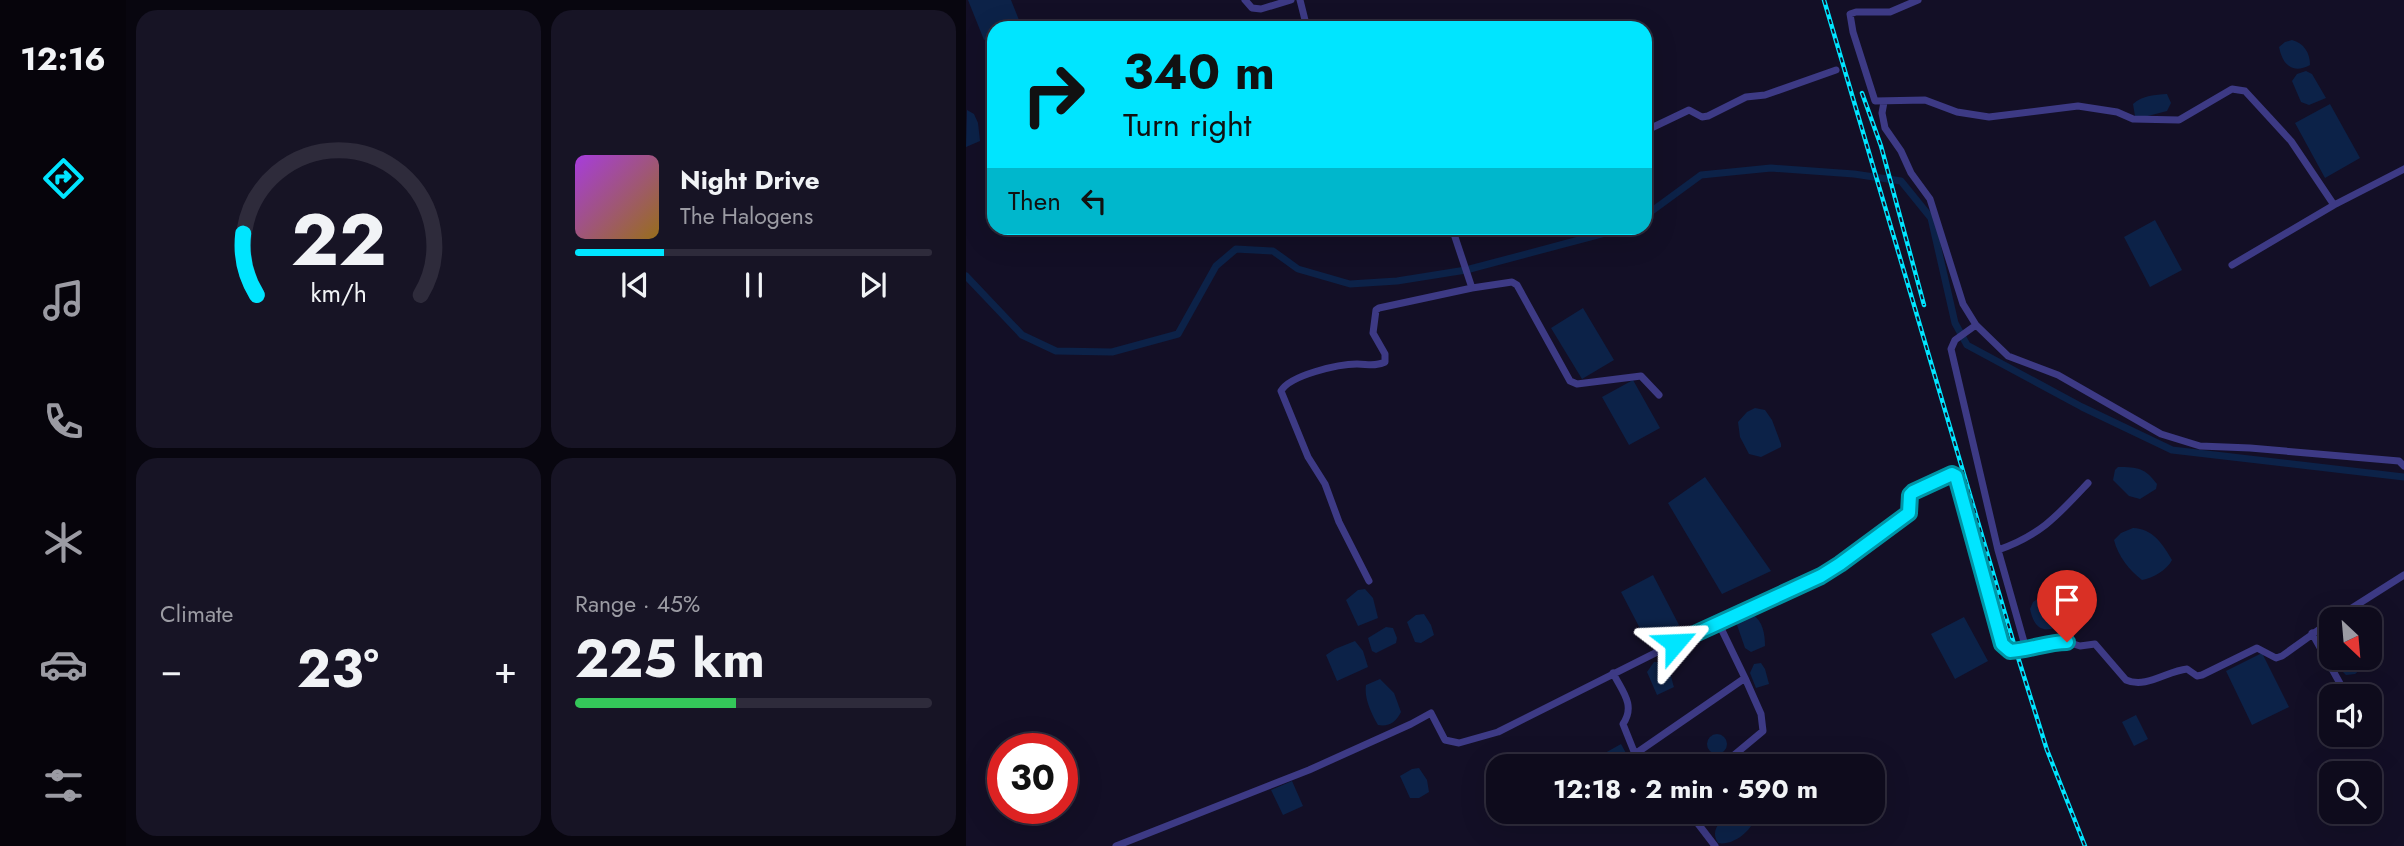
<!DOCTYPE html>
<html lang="en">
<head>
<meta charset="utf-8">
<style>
	:root { --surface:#0e0b1c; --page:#171425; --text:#f1f3f6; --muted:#9b9ba3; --line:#2e2b3b; --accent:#00e5ff }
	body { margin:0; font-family:Jost,sans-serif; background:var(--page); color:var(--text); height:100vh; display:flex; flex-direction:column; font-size:26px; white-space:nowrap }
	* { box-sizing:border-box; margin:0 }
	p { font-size:23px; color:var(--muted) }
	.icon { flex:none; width:38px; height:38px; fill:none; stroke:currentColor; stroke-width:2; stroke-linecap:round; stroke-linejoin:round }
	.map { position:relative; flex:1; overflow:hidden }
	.side { display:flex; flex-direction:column; gap:10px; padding:10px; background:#08060f; width:840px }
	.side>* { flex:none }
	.hud { position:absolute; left:21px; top:21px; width:665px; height:214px; border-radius:21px; box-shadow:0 7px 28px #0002,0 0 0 2px var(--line); background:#00e5ff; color:#111; overflow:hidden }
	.needle { width:46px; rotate:154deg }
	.fabs { position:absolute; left:1353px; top:607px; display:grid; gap:14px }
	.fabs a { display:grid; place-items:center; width:63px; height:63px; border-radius:14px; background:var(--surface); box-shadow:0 7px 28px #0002,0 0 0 2px var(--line); font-size:35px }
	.speed { position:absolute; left:21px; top:733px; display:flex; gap:14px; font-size:35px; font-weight:700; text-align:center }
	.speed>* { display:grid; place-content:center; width:91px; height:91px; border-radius:50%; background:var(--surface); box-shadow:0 7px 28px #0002,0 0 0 2px var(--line); line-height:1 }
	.speed .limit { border:10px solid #d22; background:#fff; color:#111 }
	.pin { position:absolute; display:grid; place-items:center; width:60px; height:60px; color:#fff; margin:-72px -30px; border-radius:50% 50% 50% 0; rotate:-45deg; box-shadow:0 0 7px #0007 }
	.pin .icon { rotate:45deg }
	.me { position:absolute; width:77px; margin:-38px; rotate:64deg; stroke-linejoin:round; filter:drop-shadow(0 0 5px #0008) }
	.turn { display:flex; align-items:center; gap:24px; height:147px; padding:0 21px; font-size:32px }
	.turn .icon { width:91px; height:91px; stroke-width:2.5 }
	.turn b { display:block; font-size:49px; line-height:60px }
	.then { display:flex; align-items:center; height:66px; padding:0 21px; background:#0003; gap:14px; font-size:26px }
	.big { font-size:52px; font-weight:700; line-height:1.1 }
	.side .tile { flex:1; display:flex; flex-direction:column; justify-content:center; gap:10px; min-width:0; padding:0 24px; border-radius:21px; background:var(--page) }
	.side .dial { align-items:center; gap:0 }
	.dial svg { height:182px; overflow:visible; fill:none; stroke:var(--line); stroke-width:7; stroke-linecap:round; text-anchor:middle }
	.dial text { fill:var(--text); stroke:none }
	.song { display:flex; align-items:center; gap:21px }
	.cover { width:84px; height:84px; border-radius:10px; background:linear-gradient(135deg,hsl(280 70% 55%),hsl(40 70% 35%)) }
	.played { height:7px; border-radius:4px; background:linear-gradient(90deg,var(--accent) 25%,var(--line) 25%) }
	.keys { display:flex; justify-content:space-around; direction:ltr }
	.heat { display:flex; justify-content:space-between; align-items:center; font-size:38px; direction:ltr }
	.charge { height:10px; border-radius:5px; background:linear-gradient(90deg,#34c759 45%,var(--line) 0) }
	.side .tiles { flex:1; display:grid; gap:10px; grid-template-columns:repeat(2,1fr) }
	.trip { position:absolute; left:520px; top:754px; width:399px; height:70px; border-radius:21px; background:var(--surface); box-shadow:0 7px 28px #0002,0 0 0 2px var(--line); font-weight:700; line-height:70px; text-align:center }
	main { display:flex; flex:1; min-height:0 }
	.tab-bar { display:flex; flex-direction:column; width:126px; justify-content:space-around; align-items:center; background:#06040b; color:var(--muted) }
	.tab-bar .icon { width:49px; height:49px }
	.tab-bar .on { color:var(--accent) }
	.tab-bar b { font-size:32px; color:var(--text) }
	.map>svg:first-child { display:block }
	.water { fill:#0c2248 }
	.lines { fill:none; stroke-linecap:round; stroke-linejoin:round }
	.canal { stroke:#0c2248; stroke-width:7 }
	.minor { stroke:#3d3a85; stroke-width:7 }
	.rail-casing { stroke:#00e5ff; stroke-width:4.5 }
	.rail { stroke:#130f26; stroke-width:2; stroke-dasharray:5; stroke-linecap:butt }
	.route-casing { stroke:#0095a6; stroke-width:18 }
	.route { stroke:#00e5ff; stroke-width:12 }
</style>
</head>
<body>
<main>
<nav class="tab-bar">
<b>12:16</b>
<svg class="icon on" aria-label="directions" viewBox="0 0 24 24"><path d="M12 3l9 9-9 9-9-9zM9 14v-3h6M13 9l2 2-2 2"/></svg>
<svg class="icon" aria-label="music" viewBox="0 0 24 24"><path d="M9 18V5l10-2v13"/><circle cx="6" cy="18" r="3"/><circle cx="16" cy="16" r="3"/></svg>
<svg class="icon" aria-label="phone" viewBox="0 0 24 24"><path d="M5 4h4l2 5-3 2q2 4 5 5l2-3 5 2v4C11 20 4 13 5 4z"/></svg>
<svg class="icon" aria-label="climate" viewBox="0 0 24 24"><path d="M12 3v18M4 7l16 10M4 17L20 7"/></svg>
<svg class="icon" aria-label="car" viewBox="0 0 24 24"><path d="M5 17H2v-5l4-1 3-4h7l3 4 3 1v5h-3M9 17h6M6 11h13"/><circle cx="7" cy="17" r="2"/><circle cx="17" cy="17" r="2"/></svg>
<svg class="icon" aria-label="filters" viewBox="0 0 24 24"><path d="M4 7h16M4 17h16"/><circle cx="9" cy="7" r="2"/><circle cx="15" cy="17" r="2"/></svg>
</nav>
<section class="side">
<div class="tiles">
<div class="tile dial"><svg viewBox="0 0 100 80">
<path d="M14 69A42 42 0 1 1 86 69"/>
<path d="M14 69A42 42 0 0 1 8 42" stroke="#00e5ff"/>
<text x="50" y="56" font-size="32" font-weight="700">22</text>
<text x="50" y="72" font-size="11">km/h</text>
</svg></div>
<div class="tile">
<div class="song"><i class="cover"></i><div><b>Night Drive</b><p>The Halogens</p></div></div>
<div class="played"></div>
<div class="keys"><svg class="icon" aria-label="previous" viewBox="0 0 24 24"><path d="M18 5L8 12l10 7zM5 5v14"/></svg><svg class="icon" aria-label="pause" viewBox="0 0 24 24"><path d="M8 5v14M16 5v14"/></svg><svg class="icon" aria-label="next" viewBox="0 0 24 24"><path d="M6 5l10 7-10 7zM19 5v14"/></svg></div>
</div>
<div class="tile"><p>Climate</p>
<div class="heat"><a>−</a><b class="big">23°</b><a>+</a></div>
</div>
<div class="tile"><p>Range · 45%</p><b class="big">225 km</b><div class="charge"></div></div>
</div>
</section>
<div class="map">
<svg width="1438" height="846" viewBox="0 0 1438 846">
	<rect width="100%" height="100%" fill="#130f26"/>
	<path class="water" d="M2,0H45L55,25L47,28H28V36L18,40Z
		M1326,40C1338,43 1344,53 1344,65C1327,74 1317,66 1313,47L1319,42Z
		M1340,71L1346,74L1360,98L1343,105L1335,102L1326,81L1331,74Z
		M1201,94L1205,103L1201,111L1178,117L1169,116L1167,104C1177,95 1189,95 1201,94Z
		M1364,104L1394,158L1359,178L1329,123Z
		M1,110L8,114L12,123L14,141L0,147Z
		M1189,220L1216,270L1184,287L1158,237Z
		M617,308L648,360L616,379L585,328Z
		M667,380L694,428L663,445L636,397Z
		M789,408L799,410L806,420L815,444V447L795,457L783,454L774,437L772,422L781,412Z
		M1152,467C1172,467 1179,468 1191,484L1190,489L1174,499L1163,496L1147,480L1149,470Z
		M739,477L805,571L756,594L702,503Z
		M1167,528C1187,529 1196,543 1206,560C1201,570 1187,578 1176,580C1163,570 1152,556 1148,540L1155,533Z
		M687,575L713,625L681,642L655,592Z
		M399,589L407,598L412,618L392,626L380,600L392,590Z
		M1073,598C1088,597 1100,609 1098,624C1080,633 1069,632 1064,609L1067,602Z
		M458,614L465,625L468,635L455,643L449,642L441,622L450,615Z
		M786,614C797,621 799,634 799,646L785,652L779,648L770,622L772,619Z
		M998,617L1022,661L989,679L965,634Z
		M420,627L427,628L431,638L430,643L410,653L406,651L402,638Z
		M389,641L397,651L402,667L371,681L360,655L369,649Z
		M1296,653L1323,707L1286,725L1260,671Z
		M1371,658H1394L1395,669L1389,674L1380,675L1373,668Z
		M688,662C704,661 704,674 708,687L691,695L681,672Z
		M795,663L799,669L803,684L790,688L784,673L788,664Z
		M414,679L428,693L435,712C430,722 423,727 412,725C405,713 398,698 400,685Z
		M1170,715L1182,739L1168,746L1156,722Z
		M741 744a10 10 0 1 1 20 0a10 10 0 1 1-20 0Z
		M655,744L667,766H626L623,762Z
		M453,768L461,780L463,792L453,798H444L434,776L446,769Z
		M326,781L337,806L317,815L305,790Z
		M766,812H786L789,818C785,832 766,846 752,843C743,829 756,820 766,812Z"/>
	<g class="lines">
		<path class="canal" d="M679,216L735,175L805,168L888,174L935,181L965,218L989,323L1001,345L1116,407L1206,450L1438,477
			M0,276L56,335L90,351L146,352L212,334L250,266L270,249L307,251L332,269L384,284L431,281L500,270L658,228"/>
		<path class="minor" d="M279,0L286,8L295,9L325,0
			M334,0L341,28
			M952,0L924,12H890L884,14L887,32L909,101L959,100L991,112L1023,117L1112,106L1151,112L1167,119L1213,120L1266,89L1279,91L1325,141L1368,205L1438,169
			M918,102L916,113L919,128L935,151L945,173L964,199L997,304L1010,325L1042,356L1092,375L1195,434L1234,446L1284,448L1433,461L1438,466
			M679,131L723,110L736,117L742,116L780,97L799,95L870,70
			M484,228L487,231L497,228
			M487,231L506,288L546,282L551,285L604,381L611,384L675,376L693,395
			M1266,265L1368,205
			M1010,325L989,340L985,349L1032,550
			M403,581L373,522L359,484L342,457L315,391C324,375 373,364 391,364C401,364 409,367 419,362V354L407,333L410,310L413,308L506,288
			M1367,620L1438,575
			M1346,633L1381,696
			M1060,649L1032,550C1075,535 1092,515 1122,483
			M647,673C656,691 670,705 657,724L669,754
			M1402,735L1405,741
			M675,766L669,754L779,678L752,622
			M755,766L797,731L795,714L779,678
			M723,812L749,846
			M150,846L343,770L445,724L465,713L479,740L493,743L532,732L729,633L855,576L874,564L943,513L944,495L947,492L986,474L990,476L1036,644L1044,651L1065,649L1089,642H1101L1114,646L1129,644L1160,680C1180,689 1201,671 1221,669L1231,676L1236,675L1291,648L1310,658L1316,656L1365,621"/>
		<defs>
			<path id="rail" d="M858,0L1050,651L1081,750L1119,846
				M896,93L915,146L958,305"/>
		</defs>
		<use href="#rail" class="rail-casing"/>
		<use href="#rail" class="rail"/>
	</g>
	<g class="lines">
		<defs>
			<path id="route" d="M709,643L855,576L874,564L943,513L944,495L947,492L986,474L990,476L1036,644L1044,651C1064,650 1081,642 1101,642"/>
		</defs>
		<use href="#route" class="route-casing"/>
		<use href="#route" class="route"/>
	</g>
</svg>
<div class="fabs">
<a><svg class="needle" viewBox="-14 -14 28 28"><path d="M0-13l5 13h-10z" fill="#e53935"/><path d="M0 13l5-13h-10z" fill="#9b9ba3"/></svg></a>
<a><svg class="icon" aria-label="sound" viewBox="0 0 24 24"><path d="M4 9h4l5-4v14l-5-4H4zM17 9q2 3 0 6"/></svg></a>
<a><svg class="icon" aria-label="search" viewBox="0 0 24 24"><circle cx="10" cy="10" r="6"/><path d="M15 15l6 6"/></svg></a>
</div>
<div class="speed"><div class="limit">30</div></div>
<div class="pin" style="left:1101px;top:642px;background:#d93025"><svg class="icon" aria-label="arrive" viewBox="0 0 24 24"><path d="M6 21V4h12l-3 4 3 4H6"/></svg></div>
<svg class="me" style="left:709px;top:643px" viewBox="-20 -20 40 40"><path d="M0-17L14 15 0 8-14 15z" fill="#00e5ff" stroke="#fff" stroke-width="4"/></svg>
<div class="trip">12:18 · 2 min · 590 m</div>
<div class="hud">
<div class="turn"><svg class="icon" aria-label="right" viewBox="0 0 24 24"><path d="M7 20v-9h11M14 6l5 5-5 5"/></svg><div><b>340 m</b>Turn right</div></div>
<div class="then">Then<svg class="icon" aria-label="left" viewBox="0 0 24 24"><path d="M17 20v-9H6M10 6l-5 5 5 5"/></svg></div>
</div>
</div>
</main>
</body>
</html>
